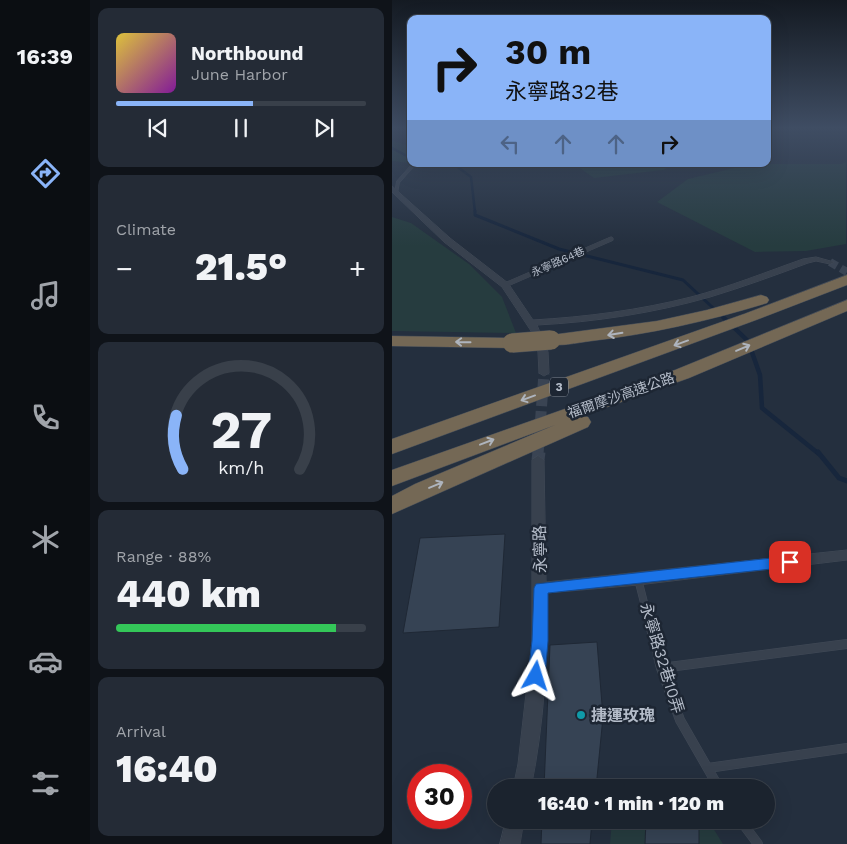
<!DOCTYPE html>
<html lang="en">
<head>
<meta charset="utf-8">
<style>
	:root { --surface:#1b232e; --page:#242b36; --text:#f1f3f6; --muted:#a0a4aa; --line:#39404a; --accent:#8ab4f8 }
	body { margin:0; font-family:"Work Sans","Noto Sans TC",sans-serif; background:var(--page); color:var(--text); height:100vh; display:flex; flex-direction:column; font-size:19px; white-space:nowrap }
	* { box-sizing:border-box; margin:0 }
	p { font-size:16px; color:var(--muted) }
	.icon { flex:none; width:28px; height:28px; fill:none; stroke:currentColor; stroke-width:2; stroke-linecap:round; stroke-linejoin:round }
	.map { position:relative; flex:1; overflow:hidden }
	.panel { display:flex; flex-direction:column; gap:8px; padding:8px; background:#0f1319; width:302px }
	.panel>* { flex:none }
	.banner { position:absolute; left:15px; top:15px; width:364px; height:152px; border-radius:10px; box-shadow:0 5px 20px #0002,0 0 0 1px var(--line); background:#8ab4f8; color:#111; overflow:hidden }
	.speed { position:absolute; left:15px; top:764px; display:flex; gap:10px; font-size:25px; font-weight:700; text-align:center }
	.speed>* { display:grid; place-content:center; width:65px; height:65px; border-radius:50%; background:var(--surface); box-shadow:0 5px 20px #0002,0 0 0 1px var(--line); line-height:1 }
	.speed .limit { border:8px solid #d22; background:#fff; color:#111 }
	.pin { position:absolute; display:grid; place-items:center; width:42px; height:42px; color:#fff; margin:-21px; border-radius:10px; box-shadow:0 2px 8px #0006 }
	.me { position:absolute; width:55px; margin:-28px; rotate:6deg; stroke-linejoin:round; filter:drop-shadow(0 0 4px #0008) }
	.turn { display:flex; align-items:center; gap:18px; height:105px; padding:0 15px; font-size:22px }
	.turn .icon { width:65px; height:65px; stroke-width:2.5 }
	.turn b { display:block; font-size:35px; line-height:42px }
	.lanes { display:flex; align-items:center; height:48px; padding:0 15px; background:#0003; justify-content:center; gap:25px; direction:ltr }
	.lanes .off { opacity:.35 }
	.big { font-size:38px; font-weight:800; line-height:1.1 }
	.panel .card { flex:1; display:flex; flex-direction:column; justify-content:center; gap:8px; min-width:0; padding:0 18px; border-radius:10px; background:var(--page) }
	.panel .dial { align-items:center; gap:0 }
	.dial svg { height:130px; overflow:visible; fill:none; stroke:var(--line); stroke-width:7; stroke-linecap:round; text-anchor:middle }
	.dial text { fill:var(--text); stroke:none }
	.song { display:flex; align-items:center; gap:15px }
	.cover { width:60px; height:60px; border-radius:8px; background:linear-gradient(135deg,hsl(50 70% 55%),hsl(290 70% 35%)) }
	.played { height:5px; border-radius:2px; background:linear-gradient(90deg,var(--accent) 55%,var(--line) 55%) }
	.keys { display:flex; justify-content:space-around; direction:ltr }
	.heat { display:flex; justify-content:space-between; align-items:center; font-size:28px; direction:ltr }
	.charge { height:8px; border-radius:4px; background:linear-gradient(90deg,#34c759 88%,var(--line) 0) }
	.trip { position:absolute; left:95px; top:779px; width:288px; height:50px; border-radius:25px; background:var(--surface); box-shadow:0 5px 20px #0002,0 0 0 1px var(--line); font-weight:800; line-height:50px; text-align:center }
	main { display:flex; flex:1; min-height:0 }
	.tabs { display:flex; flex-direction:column; width:90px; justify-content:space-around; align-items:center; background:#0b0e12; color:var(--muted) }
	.tabs .icon { width:35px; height:35px }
	.tabs .selected { color:var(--accent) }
	.tabs b { font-size:22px; color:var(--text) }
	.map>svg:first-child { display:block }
	.green { fill:#263c3f }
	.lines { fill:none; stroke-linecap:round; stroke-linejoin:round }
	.stream-far3 { stroke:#17263c; stroke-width:2.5 }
	.stream-far2 { stroke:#17263c; stroke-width:3 }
	.stream-far1 { stroke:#17263c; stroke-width:4.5 }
	.stream { stroke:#17263c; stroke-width:5 }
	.building { fill:#364354; stroke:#1f2835 }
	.minor-tunnel-far2 { stroke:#3a4453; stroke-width:8; stroke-dasharray:8 4.5; stroke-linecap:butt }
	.minor-tunnel-far1 { stroke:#3a4453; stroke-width:11; stroke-dasharray:11 5; stroke-linecap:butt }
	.minor-tunnel { stroke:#3a4453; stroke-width:13; stroke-dasharray:13 7; stroke-linecap:butt }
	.service-far3-casing { stroke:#414a57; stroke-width:4 }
	.service-far2-casing { stroke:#414a57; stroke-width:5 }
	.service-far1-casing { stroke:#414a57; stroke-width:8 }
	.service-casing { stroke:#414a57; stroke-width:10 }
	.minor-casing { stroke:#414a57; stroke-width:1 }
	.motorway-casing { stroke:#434c59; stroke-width:1 }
	.service-far3 { stroke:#38414e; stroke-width:3 }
	.service-far2 { stroke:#38414e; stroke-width:4.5 }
	.service-far1 { stroke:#38414e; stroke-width:7 }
	.service { stroke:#38414e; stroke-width:9 }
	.minor { fill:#38414e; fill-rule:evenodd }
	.motorway { fill:#746855; fill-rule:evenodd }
	.motorway-bridge-casing { stroke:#434c59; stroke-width:20; stroke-linecap:butt }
	.motorway-bridge { stroke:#746855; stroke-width:19 }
	.oneway { stroke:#aeb4bd }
	.route { fill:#1a73e8; stroke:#114b97 }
	.culture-dot { fill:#0f9aa8; stroke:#1d2633; stroke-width:2 }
	.labels { text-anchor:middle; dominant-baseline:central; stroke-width:5; stroke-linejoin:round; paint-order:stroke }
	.far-street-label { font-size:11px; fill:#b4bcc9; stroke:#1d2633 }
	.shield { fill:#1d2633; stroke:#878f9c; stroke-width:1 }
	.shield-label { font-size:12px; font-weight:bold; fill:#b4bcc9 }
	.street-label { font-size:14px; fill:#b4bcc9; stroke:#1d2633 }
	.near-street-label { font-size:16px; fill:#b4bcc9; stroke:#1d2633 }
	.near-poi-label { font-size:16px; font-weight:bold; fill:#b4bcc9; stroke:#1d2633; text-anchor:start }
</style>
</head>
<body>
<main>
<nav class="tabs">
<b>16:39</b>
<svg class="icon selected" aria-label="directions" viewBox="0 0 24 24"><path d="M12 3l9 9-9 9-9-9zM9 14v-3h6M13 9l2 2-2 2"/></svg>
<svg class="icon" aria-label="music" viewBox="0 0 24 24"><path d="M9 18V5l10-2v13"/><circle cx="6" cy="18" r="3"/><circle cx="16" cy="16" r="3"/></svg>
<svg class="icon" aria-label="phone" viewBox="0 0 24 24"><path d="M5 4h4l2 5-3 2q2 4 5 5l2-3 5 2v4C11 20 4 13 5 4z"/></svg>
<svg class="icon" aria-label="climate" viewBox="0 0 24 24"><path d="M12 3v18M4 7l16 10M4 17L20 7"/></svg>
<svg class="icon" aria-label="car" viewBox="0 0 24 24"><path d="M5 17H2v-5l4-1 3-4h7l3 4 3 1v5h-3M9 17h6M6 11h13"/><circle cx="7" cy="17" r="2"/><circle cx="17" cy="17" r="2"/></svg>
<svg class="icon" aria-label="filters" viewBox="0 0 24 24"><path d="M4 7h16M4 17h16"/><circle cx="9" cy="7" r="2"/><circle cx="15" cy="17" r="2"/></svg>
</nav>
<section class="panel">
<div class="card">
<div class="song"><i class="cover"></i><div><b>Northbound</b><p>June Harbor</p></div></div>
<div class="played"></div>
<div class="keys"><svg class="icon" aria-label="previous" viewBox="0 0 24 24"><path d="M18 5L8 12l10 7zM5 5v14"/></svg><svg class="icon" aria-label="pause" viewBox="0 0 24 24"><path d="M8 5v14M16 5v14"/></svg><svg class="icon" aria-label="next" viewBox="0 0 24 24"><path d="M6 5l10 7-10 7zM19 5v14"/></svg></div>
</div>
<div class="card"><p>Climate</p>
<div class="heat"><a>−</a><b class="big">21.5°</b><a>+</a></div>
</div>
<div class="card dial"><svg viewBox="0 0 100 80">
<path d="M14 69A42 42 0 1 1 86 69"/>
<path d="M14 69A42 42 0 0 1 10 36" stroke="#8ab4f8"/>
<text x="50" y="56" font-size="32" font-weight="700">27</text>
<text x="50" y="72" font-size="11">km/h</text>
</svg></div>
<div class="card"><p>Range · 88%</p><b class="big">440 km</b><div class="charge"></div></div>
<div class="card"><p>Arrival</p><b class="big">16:40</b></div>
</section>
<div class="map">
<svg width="455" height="844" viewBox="0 0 455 844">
	<rect width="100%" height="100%" fill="#242f3e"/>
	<path class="green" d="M0,140L19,147L17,163L0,161Z
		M454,162V244L414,251L363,252L265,202L296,179L359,164H450Z
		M182,164H283L271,170L202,178Z
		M0,217L19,223L77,264L110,297L124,333L0,331Z
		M220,820H316L331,844H218Z"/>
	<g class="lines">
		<path class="stream-far3" d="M0,148L19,158
			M55,164L63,165L79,177L83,212"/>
		<path class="stream-far2" d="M83,211V215L167,249L291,280L332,318"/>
		<path class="stream-far1" d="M331,317L356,341L368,375L370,408L427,454"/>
		<path class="stream" d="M426,452L447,478L455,481"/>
	</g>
	<path class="building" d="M113,534L107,627L11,633L28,538Z
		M205,642L211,717L204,788H152L158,645Z
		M150,820H200L198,844H149Z
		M254,820L307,827V844H253Z"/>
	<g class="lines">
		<path class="minor-tunnel-far2" d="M438,262L455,272"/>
		<path class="minor-tunnel-far1" d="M146,454L152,373"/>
		<path class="minor-tunnel" d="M146,460L147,452"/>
		<defs>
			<path id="service-far3" d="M4,193L6,182L22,164"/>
			<path id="service-far2" d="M113,285L219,239"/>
			<path id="service-far1" d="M246,579L258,626"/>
			<path id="service" d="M258,624L269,668L288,720L327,788
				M269,668L455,644
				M316,768L455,748
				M348,820L366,844"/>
			<path id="minor" d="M0,186L58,238L116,283L141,320C194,317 248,310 299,297C337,287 374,272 411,259L424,257L442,262L438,264L424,261L416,263C384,275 351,287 318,297C262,313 203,322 145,325L156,352L157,373L152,376L147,373L146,352L139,331L110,287L52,242L0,192Z
				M146,456L152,460L154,582L455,550V560L246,585L155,593C156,657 152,725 139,788H121L126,764L140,641V460Z
				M114,820H132L128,844H108Z"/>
			<path id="motorway" d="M455,275V285L364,320L0,454V439L352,314Z
				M369,295L375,297L377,300L375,303C317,321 258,334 199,341C184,343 167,347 153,344L150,340L153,336L159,335L265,321L315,310Z
				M455,300V311L297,378L190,416L196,417L199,422L196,427L0,514V496L23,484L163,425L0,486V470L283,370Z
				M0,336L120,338L126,339L129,343L126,347L120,348L0,346Z"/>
		</defs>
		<use href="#service-far3" class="service-far3-casing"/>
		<use href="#service-far2" class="service-far2-casing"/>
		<use href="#service-far1" class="service-far1-casing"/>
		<use href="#service" class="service-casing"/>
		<use href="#minor" class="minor-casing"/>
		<use href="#motorway" class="motorway-casing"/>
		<use href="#service-far3" class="service-far3"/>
		<use href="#service-far2" class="service-far2"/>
		<use href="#service-far1" class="service-far1"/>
		<use href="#service" class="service"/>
		<use href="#minor" class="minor"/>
		<use href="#motorway" class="motorway"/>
		<defs>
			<path id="motorway-bridge" d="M120,343L159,340"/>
		</defs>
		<use href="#motorway-bridge" class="motorway-bridge-casing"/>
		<use href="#motorway-bridge" class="motorway-bridge"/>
	</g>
	<defs><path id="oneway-shaft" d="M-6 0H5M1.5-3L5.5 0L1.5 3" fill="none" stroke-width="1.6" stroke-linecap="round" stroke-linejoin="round" transform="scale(1.25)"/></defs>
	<g class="oneway">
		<use href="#oneway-shaft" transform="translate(223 334) rotate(171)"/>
		<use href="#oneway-shaft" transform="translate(71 342) rotate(-179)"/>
		<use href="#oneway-shaft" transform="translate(289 343) rotate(160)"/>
		<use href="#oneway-shaft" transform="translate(351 348) rotate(-23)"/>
		<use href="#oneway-shaft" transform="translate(136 398) rotate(160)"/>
		<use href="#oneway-shaft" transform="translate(95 442) rotate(-21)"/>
		<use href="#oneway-shaft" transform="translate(44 485) rotate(-23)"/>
	</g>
	<linearGradient id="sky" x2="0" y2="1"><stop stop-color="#141a22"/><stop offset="0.52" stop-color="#3f4d63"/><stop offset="1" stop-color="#3f4d63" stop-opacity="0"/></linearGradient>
	<rect width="455" height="246" fill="url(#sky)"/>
	<path class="route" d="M398,556L403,558L405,562L403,566L398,567L156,593V641L153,676L150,681L144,683L139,681L136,676L140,641L142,588L144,584Z"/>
	<circle class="culture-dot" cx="189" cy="715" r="5"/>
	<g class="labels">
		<g class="far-street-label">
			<text transform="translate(166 262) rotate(-24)">永寧路64巷</text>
		</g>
		<rect class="shield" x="158" y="377.5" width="18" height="19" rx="4"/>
		<g class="shield-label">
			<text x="167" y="387">3</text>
		</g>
		<g class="street-label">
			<text transform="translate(229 395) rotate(-19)">福爾摩沙高速公路</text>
		</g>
		<g class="near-street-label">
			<text transform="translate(148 549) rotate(-91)">永寧路</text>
			<text transform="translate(270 658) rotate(73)">永寧路32巷10弄</text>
		</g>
		<g class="near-poi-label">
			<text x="199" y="715">捷運玫瑰</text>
		</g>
	</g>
</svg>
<div class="speed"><div class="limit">30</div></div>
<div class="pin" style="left:398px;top:562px;background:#d93025"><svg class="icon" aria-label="arrive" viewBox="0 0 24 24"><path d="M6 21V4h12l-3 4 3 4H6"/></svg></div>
<svg class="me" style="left:144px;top:676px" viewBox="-20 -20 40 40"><path d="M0-17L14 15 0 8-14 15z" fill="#1a73e8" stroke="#fff" stroke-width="4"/></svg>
<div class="trip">16:40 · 1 min · 120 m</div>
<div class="banner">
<div class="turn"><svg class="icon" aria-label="right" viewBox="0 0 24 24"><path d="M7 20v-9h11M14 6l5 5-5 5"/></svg><div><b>30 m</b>永寧路32巷</div></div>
<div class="lanes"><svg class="icon off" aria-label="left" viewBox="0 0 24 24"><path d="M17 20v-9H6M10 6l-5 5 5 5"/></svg><svg class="icon off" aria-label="ahead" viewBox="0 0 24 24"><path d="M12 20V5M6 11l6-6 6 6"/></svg><svg class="icon off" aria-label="ahead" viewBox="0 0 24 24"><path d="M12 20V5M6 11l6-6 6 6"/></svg><svg class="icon" aria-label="right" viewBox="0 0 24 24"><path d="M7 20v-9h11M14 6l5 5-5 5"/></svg></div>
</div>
</div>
</main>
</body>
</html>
